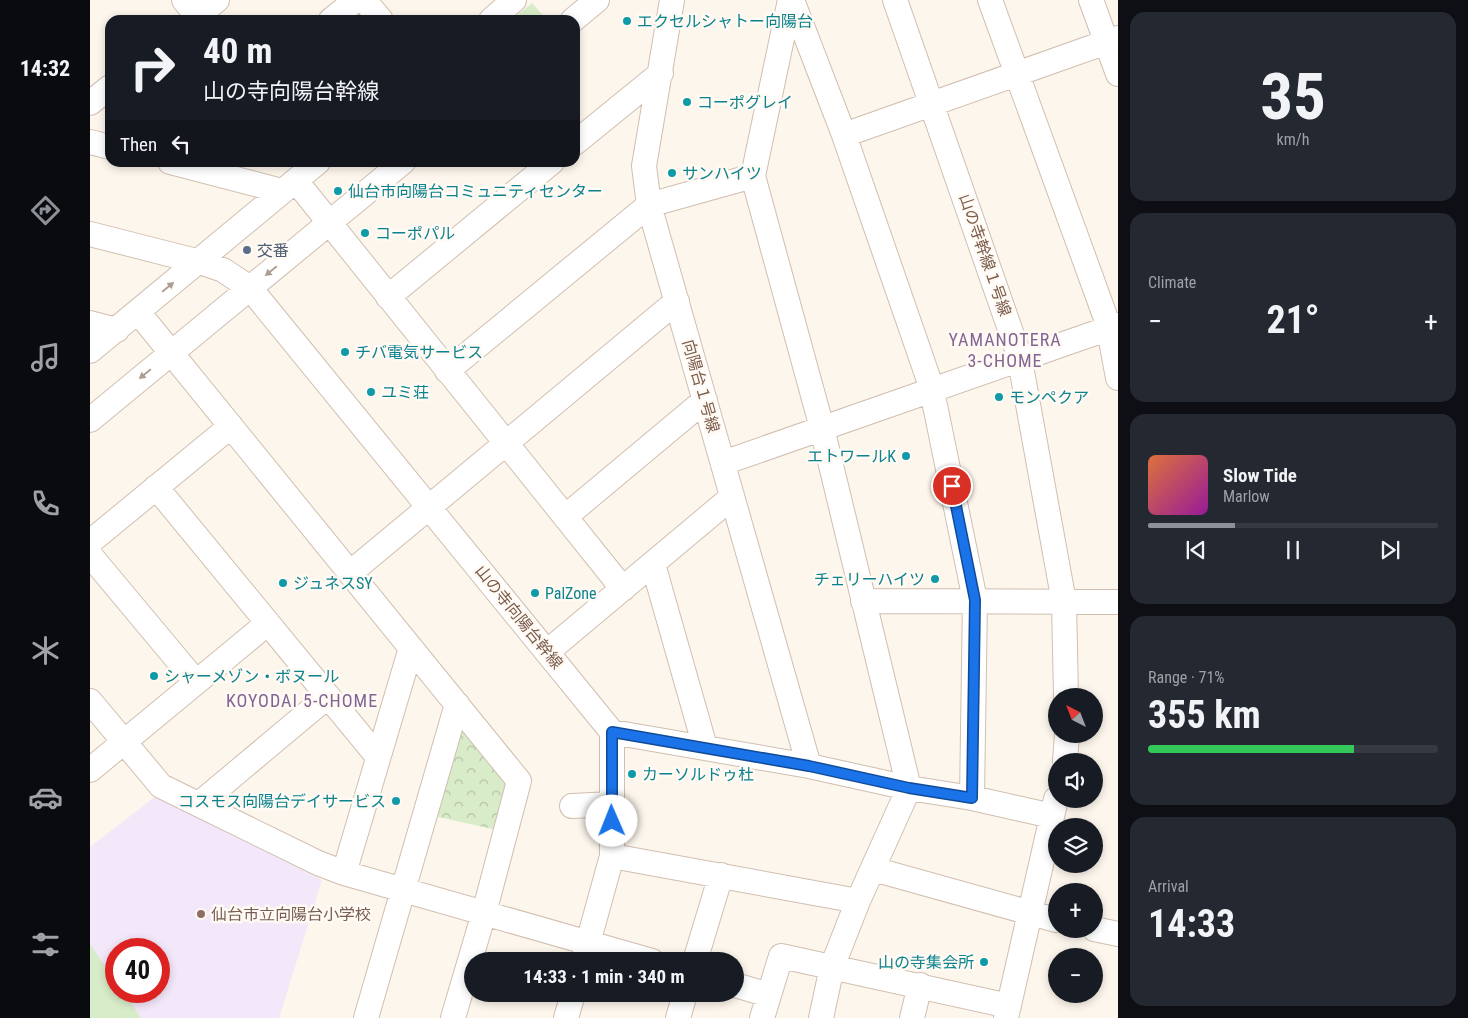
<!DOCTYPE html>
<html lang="en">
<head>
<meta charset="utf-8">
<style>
	:root { --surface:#171b24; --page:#242831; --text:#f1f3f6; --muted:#9ea1a6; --line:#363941; --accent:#8c9099 }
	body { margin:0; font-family:"Roboto Condensed","Noto Sans JP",sans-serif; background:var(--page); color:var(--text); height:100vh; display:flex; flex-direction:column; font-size:19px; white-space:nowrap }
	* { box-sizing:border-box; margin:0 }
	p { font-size:16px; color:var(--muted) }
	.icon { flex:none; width:28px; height:28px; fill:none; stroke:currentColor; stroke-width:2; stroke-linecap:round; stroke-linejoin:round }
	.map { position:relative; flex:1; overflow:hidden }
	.details { display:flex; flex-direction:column; gap:12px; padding:12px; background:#0d0f14; width:350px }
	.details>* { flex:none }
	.top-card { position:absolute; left:15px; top:15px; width:475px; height:152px; border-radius:15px; box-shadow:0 2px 8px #0003; background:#171b24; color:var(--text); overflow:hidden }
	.needle { width:32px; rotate:318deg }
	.buttons { position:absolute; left:958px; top:688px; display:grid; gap:10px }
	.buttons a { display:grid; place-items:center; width:55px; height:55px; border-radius:50%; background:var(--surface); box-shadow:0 2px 8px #0003; font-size:25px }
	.speed { position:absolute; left:15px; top:938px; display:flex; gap:10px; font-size:25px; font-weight:700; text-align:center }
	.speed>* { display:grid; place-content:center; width:65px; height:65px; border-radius:50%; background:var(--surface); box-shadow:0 2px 8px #0003; line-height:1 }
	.speed .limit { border:8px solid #d22; background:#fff; color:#111 }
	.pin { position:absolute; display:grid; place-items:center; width:42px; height:42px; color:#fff; margin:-21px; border:2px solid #fff; border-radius:50%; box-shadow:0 1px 5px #0007 }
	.me { position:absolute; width:55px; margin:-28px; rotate:359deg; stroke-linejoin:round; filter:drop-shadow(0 0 4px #0008) }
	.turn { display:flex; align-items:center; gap:18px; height:105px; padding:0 15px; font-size:22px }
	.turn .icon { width:65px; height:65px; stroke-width:2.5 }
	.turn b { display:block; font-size:35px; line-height:42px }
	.then { display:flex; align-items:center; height:48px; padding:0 15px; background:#0003; gap:10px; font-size:19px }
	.big { font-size:38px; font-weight:700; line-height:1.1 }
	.details .widget { flex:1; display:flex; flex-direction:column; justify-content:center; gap:8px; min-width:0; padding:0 18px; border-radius:15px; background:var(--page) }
	.details .dial { align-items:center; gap:0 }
	.dial b { font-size:65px; line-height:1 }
	.song { display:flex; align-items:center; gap:15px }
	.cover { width:60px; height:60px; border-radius:8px; background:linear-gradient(135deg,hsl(20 70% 55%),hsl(300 70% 35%)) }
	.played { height:5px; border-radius:2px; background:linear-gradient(90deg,var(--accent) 30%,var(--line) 30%) }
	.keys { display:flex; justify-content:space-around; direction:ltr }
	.heat { display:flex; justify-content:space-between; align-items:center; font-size:28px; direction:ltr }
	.charge { height:8px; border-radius:4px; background:linear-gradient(90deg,#34c759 71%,var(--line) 0) }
	.trip { position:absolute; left:374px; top:952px; width:280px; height:50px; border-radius:25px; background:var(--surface); box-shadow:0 2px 8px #0003; font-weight:700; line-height:50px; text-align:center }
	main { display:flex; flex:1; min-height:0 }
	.tabs { display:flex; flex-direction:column; width:90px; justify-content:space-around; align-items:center; background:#090b0e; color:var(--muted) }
	.tabs .icon { width:35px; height:35px }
	.tabs .current { color:var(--accent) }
	.tabs b { font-size:22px; color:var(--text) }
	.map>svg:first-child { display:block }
	.education { fill:#f3e8fa; fill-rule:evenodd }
	.forest { fill:url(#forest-crowns) }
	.pitch { fill:#d8ecc9 }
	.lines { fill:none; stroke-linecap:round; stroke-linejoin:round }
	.minor-casing { stroke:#d1beb0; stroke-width:26 }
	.minor { stroke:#fff; stroke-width:24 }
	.oneway { fill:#af9d94 }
	.route-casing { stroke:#114b97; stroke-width:12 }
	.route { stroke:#1a73e8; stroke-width:9 }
	.culture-dot { fill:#0f9aa8; stroke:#fffaf3; stroke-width:2 }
	.service-dot { fill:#5c6f8a; stroke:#fffaf3; stroke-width:2 }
	.education-dot { fill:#8d6e63; stroke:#fffaf3; stroke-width:2 }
	.labels { text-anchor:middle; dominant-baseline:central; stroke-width:5; stroke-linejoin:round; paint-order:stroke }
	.culture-label { font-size:16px; fill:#0d838f; stroke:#fffaf3; text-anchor:start }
	.service-label { font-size:16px; fill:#4e5e75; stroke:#fffaf3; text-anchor:start }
	.street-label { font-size:16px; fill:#7a5c4d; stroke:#fffaf3 }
	.education-label { font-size:16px; fill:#785e54; stroke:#fffaf3; text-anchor:start }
	.neighbourhood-label { font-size:18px; letter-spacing:1px; fill:#846695; stroke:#fffaf3 }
</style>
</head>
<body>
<main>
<nav class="tabs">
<b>14:32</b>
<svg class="icon current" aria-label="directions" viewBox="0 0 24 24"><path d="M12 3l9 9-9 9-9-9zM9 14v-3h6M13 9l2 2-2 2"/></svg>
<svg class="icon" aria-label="music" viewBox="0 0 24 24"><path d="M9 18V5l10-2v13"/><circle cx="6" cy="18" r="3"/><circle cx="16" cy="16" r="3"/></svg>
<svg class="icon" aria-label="phone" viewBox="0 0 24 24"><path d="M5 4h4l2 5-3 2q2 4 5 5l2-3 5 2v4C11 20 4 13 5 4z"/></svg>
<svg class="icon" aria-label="climate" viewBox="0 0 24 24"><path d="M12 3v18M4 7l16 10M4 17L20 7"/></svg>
<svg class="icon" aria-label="car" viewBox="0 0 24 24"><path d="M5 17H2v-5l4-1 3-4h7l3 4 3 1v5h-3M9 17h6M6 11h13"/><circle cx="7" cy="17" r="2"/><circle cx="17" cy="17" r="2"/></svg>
<svg class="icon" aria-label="filters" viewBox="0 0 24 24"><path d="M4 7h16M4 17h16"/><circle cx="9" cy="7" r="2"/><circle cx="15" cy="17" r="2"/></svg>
</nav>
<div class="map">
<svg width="1028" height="1018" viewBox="0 0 1028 1018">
	<defs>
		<pattern id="forest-crowns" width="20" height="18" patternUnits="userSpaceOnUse" patternTransform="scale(1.25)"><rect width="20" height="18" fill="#d8ecc9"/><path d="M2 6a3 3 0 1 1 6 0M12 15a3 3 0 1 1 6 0" fill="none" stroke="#b4c2a5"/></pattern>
	</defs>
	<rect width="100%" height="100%" fill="#fdf6ec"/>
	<path class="education" d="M66,796L232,880L189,1018H0V847ZM26,949H69V991H26Z"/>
	<path class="forest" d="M368,719L419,780L407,830L344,816Z"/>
	<path class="pitch" d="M442,3L457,20H422Z
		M0,944L26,982V991H33L51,1018H0Z"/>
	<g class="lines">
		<defs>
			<path id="minor" d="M94,0L110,20
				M274,0L291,20
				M582,0L554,166L559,205L719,766
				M700,0L663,176L732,428L819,788L768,901L742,967L731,1018
				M702,0L754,135L841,386L885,600L882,798
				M805,0L929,355L974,602L976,696
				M900,0L1018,324L1028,378
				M1001,0L1028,74
				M103,20L127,0
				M241,20L266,0
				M401,20L424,0
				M483,20L507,0
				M0,103L20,87
				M754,135L1028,38
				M0,142L20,147
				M485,143L571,73
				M80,162L192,191
				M206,181L533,589
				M0,234L110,262L133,270L160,288L522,732L719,766L819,788L882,798L962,816
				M298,297L462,162
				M48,312L429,781L394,913L363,1018
				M0,323L27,330
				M0,351L228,162
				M357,371L559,205L663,176
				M0,420L313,162
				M633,463L1028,325
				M66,487L288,757
				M475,517L615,400
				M0,542L141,426
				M0,555L106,682
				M563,564L615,747
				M260,573L587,301
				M773,601L1028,602
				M457,652L642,497
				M0,701L71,786L228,863L254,873L562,961
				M975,761L977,734
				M0,770L178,623
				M109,804L238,696
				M482,806L522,804
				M522,856L768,901
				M783,869L966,920
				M254,873L321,648
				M1004,929L1028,934
				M493,961L522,856V732
				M605,961L631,875
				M645,985L679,995
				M276,1018L367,704
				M476,1018L483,994
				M588,1018L595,994
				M672,1018L691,956L919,1006
				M822,1018L830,985
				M916,1018L966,799"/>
		</defs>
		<use href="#minor" class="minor-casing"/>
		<use href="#minor" class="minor"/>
	</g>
	<defs><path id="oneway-solid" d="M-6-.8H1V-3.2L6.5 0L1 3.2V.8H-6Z" transform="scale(1.25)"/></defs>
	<g class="oneway">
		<use href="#oneway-solid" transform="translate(181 271) rotate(141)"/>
		<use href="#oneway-solid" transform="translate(78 287) rotate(-39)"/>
		<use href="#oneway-solid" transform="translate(55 374) rotate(141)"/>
	</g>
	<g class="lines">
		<defs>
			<path id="route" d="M522,821V732L719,766L819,788L882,798L885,600L862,486"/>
		</defs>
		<use href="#route" class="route-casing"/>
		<use href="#route" class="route"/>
	</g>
	<g class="culture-dot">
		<circle cx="537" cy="21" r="5"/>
		<circle cx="597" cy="102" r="5"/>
		<circle cx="582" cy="173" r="5"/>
		<circle cx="248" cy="191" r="5"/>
		<circle cx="275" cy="233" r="5"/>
		<circle cx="255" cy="352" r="5"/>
		<circle cx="281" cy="392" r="5"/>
		<circle cx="909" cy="397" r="5"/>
		<circle cx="816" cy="456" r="5"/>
		<circle cx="845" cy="579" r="5"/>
		<circle cx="193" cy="583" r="5"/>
		<circle cx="445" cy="593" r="5"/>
		<circle cx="64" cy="676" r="5"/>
		<circle cx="542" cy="774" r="5"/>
		<circle cx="306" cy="801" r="5"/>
		<circle cx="894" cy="962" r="5"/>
	</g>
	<circle class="service-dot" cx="157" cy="250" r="5"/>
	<circle class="education-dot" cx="111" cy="914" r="5"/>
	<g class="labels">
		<g class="culture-label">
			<text x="547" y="21">エクセルシャトー向陽台</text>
			<text x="607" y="102">コーポグレイ</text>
			<text x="592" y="173">サンハイツ</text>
			<text x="258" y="191">仙台市向陽台コミュニティセンター</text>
			<text x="285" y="233">コーポパル</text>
			<text x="265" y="352">チバ電気サービス</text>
			<text x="291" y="392">ユミ荘</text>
			<text x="919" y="397">モンペクア</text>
			<text x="806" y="456" text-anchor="end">エトワールK</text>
			<text x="835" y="579" text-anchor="end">チェリーハイツ</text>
			<text x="203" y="583">ジュネスSY</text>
			<text x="455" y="593">PalZone</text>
			<text x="74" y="676">シャーメゾン・ボヌール</text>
			<text x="552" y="774">カーソルドゥ杜</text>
			<text x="296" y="801" text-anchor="end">コスモス向陽台デイサービス</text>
			<text x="884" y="962" text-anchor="end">山の寺集会所</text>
		</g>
		<g class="service-label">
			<text x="167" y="250">交番</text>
		</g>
		<g class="street-label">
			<text transform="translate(895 255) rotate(71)">山の寺幹線１号線</text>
			<text transform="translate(611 386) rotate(74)">向陽台１号線</text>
			<text transform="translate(429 617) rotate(51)">山の寺向陽台幹線</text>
		</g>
		<g class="education-label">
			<text x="121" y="914">仙台市立向陽台小学校</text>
		</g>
		<g class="neighbourhood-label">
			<text x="915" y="339">YAMANOTERA<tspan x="915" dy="21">3-CHOME</tspan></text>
			<text x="212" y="700">KOYODAI 5-CHOME</text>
		</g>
	</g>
</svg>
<div class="buttons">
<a><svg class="needle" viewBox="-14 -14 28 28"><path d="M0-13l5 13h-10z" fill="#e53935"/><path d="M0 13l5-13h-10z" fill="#9ea1a6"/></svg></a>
<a><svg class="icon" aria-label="sound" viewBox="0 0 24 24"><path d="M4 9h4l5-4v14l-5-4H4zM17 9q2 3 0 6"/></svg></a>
<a><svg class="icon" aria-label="layers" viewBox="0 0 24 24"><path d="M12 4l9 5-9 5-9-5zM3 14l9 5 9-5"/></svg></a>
<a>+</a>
<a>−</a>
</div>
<div class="speed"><div class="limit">40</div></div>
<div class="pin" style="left:862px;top:486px;background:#d93025"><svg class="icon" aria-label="arrive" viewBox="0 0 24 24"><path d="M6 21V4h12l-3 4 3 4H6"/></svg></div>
<svg class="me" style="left:522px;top:821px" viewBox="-20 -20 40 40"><circle r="19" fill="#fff"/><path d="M0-13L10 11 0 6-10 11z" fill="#1a73e8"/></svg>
<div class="trip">14:33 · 1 min · 340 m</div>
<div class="top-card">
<div class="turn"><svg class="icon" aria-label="right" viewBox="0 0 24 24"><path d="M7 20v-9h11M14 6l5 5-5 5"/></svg><div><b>40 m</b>山の寺向陽台幹線</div></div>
<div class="then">Then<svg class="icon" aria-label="left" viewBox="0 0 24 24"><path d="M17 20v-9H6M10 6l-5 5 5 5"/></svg></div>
</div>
</div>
<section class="details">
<div class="widget dial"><b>35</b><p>km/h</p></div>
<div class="widget"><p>Climate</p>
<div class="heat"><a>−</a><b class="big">21°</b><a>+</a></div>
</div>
<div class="widget">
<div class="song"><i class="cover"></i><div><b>Slow Tide</b><p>Marlow</p></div></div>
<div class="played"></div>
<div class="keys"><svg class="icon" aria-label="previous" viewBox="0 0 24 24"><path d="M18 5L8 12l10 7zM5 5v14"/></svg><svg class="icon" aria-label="pause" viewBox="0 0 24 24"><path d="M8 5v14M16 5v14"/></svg><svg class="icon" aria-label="next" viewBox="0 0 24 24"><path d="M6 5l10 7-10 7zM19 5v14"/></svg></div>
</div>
<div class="widget"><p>Range · 71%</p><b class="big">355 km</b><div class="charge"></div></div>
<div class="widget"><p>Arrival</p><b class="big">14:33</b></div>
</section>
</main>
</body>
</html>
